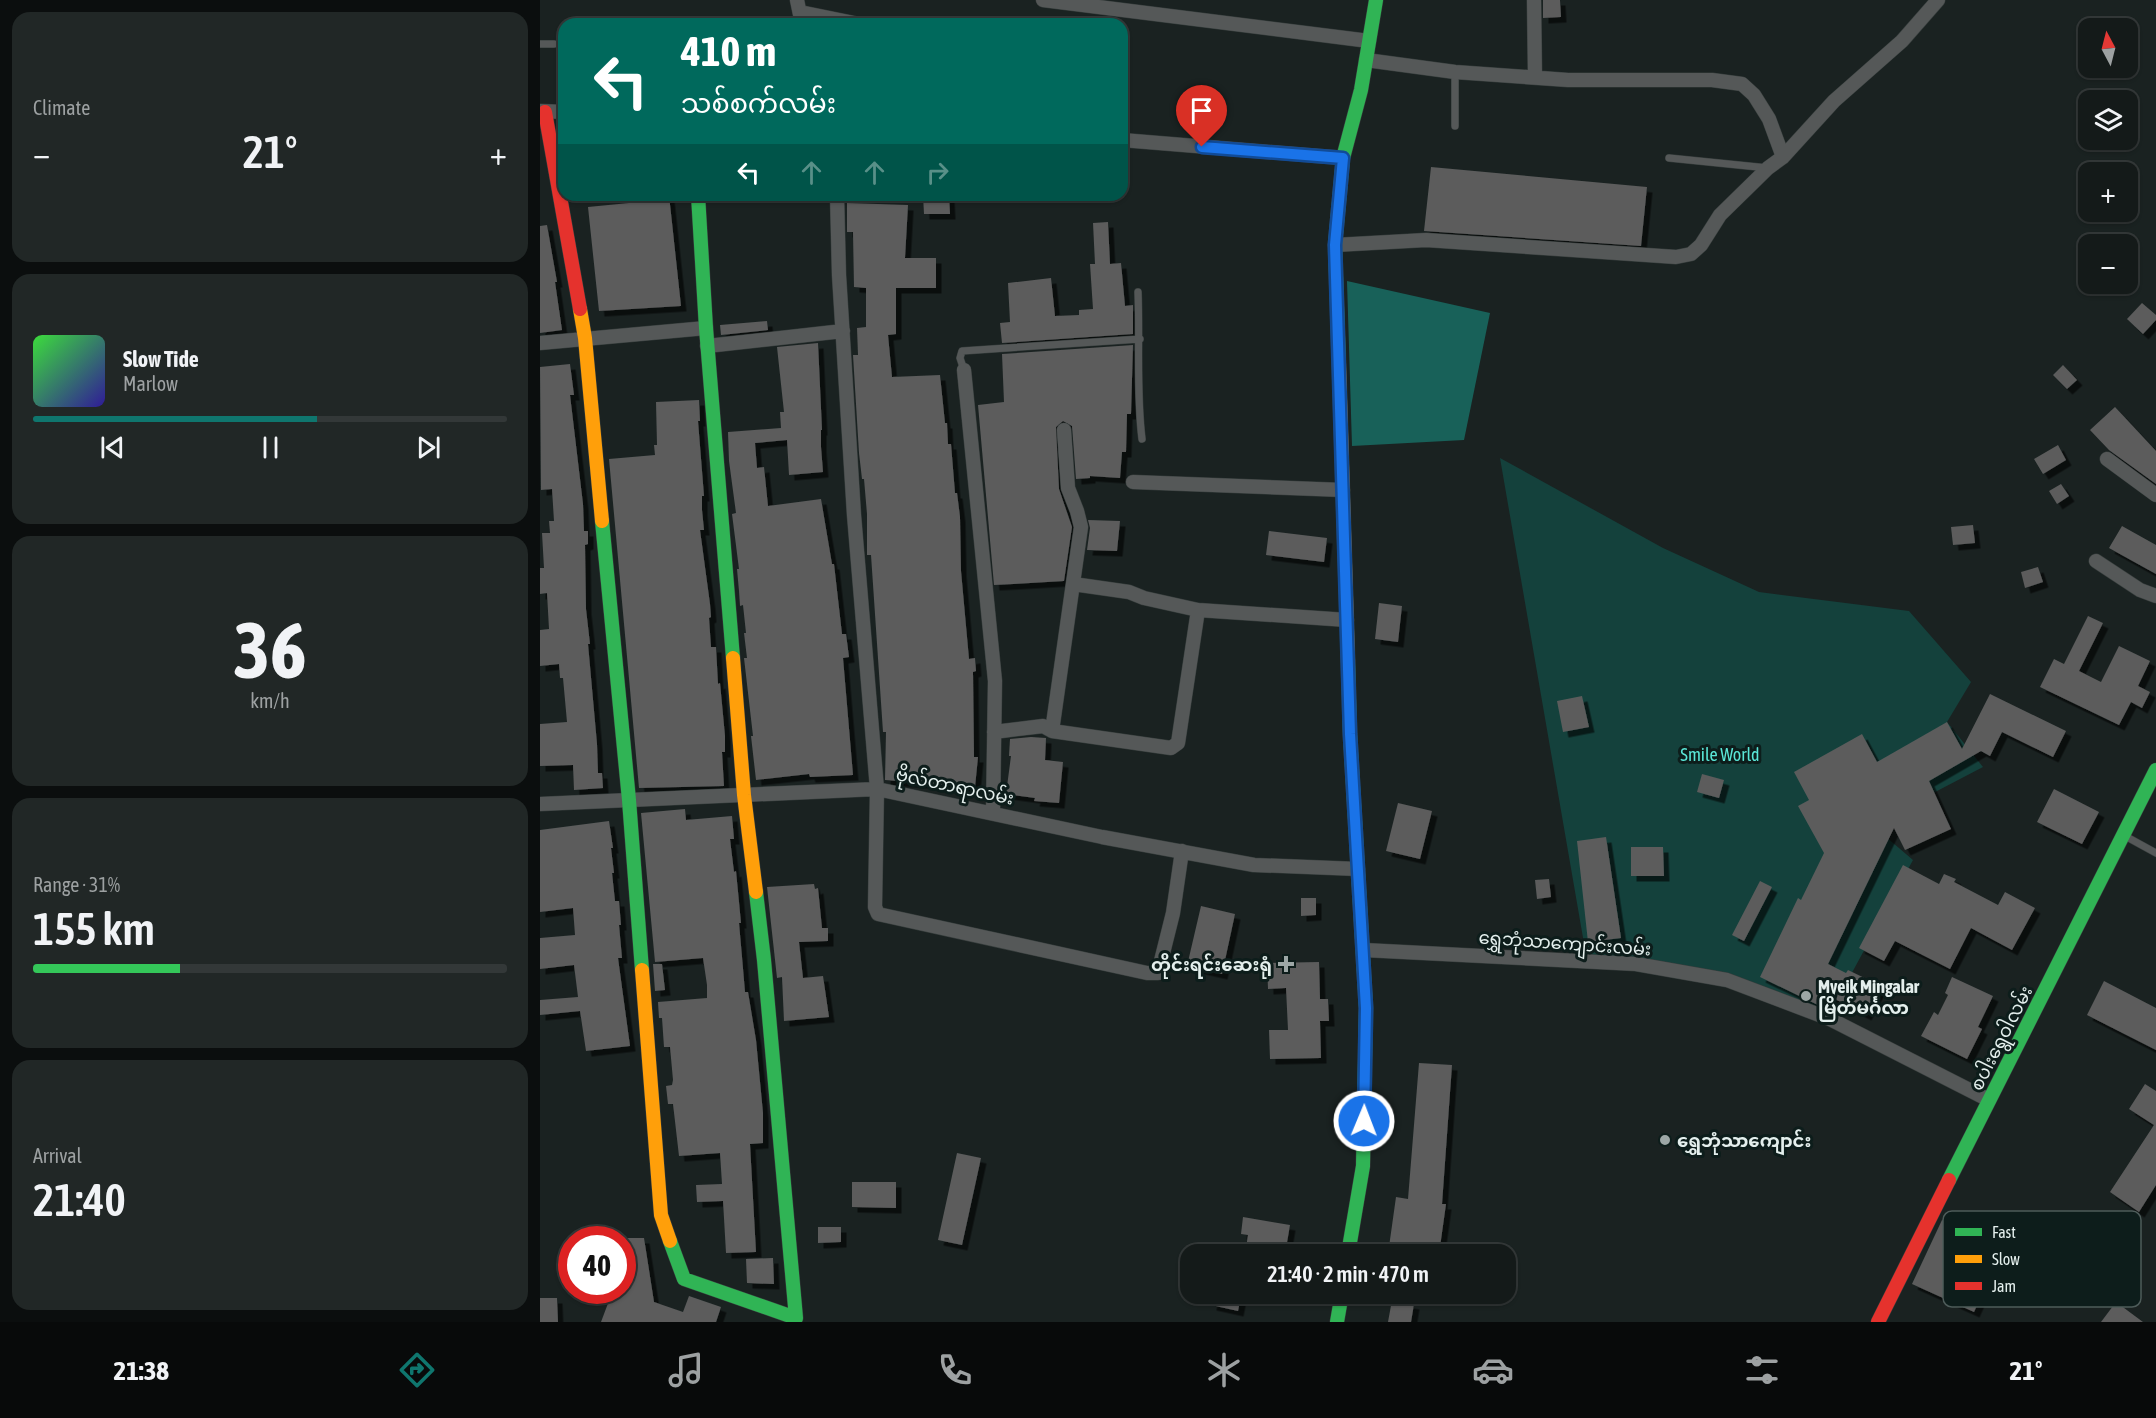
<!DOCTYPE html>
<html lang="en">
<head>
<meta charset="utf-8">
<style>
	:root { --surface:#141a19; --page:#212726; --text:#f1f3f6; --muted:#9da1a2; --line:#333838; --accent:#0f766e }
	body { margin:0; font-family:"Asap Condensed","Noto Sans Myanmar",sans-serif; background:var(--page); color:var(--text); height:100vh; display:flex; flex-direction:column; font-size:22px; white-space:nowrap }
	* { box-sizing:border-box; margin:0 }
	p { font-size:20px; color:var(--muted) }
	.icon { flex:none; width:33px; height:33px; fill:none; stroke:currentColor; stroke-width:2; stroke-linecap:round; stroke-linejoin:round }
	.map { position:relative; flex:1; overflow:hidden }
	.panel { display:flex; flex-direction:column; gap:12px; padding:12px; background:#0b0e0e; width:540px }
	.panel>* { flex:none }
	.banner { position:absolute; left:18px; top:18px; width:570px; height:183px; border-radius:18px; box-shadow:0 2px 4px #0004,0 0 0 2px var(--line); background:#00695c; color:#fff; overflow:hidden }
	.needle { width:39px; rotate:353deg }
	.tools { position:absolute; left:1538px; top:18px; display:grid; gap:12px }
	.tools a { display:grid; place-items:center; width:60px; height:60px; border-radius:12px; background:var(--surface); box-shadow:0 2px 4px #0004,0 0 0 2px var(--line); font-size:30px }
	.speed { position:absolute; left:18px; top:1226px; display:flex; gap:12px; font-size:30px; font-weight:700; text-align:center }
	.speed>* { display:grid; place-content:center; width:78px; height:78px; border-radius:50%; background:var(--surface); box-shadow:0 2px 4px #0004,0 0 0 2px var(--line); line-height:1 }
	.speed .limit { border:9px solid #d22; background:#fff; color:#111 }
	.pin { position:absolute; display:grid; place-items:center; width:51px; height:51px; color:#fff; margin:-62px -26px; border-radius:50% 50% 50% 0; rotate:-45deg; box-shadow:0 0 6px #0007 }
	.pin .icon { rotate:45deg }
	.me { position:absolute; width:66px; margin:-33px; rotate:1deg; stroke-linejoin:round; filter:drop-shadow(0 0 4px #0008) }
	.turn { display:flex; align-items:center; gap:21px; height:126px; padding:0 24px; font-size:27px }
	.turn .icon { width:78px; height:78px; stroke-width:2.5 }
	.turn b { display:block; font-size:42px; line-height:51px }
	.lanes { display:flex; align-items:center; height:57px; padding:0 24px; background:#0003; justify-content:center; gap:30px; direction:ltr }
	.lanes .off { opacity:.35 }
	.big { font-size:45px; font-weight:600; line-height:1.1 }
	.panel .card { flex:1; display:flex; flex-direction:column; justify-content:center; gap:9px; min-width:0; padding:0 21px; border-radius:18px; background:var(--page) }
	.panel .dial { align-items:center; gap:0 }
	.dial b { font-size:78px; line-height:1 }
	.song { display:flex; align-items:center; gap:18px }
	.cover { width:72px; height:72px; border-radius:9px; background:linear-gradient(135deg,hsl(120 70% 55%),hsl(250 70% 35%)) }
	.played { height:6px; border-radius:3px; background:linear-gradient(90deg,var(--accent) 60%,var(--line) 60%) }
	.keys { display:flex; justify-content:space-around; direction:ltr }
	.heat { display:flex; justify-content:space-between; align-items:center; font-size:33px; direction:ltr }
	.charge { height:9px; border-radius:4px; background:linear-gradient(90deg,#34c759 31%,var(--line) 0) }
	.trip { position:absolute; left:640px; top:1244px; width:336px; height:60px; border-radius:18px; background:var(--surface); box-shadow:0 2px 4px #0004,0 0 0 2px var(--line); font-weight:600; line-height:60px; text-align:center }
	.dock { display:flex; height:96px; justify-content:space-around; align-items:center; background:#080a0a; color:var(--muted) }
	.dock .icon { width:42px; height:42px }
	.dock .active { color:var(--accent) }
	.dock b { font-size:27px; color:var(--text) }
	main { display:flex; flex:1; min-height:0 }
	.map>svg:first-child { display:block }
	.green { fill:#14413c }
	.water { fill:#186159 }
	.building { fill:#5b5c5c; filter:url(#shadow) }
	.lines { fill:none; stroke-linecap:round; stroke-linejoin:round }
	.lane-casing { stroke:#373e3d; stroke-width:8 }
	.street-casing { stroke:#373e3d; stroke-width:15 }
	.fast-casing { stroke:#373e3d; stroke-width:15 }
	.slow-casing { stroke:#373e3d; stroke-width:15 }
	.jam-casing { stroke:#373e3d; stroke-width:15 }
	.lane { stroke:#555858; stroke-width:7 }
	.street { stroke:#555858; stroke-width:14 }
	.fast { stroke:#30b455; stroke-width:14 }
	.slow { stroke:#ff9f0a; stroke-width:14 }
	.jam { stroke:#e5322d; stroke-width:14 }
	.route-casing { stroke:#114b97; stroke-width:15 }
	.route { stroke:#1a73e8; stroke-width:10 }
	.poi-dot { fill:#9da7a6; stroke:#0d1d1b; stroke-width:2 }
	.labels { text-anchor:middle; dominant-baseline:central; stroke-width:6; stroke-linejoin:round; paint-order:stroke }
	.park-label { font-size:18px; fill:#5ae6d7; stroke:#0d1d1b }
	.street-label { font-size:18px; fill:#e4efed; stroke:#0d1d1b }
	.poi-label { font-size:18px; font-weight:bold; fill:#e4efed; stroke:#0d1d1b; text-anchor:start }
	.key { fill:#0d1d1b; stroke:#4e5c5a; stroke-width:1.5 }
	.key-label { font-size:16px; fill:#e4efed }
</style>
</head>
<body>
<main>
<section class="panel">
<div class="card"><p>Climate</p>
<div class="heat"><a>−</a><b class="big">21°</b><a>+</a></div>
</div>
<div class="card">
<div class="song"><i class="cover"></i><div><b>Slow Tide</b><p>Marlow</p></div></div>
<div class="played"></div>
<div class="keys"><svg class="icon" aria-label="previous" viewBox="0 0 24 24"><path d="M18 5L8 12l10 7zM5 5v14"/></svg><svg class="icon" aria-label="pause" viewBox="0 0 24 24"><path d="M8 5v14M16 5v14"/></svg><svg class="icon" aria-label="next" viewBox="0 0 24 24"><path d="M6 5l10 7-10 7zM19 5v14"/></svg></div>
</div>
<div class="card dial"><b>36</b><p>km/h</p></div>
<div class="card"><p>Range · 31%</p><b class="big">155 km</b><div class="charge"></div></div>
<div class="card"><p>Arrival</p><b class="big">21:40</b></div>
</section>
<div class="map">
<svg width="1616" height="1322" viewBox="0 0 1616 1322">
	<defs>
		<filter id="shadow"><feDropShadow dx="5.5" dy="5.5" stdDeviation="0" flood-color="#0009"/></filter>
	</defs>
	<rect width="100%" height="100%" fill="#1a2221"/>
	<path class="green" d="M960,458L1123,548L1219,592L1369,611L1431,682L1407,722L1443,767L1332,825L1373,860L1288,1017L1165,974L1046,955Z"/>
	<path class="water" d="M807,281L950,313L924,440L812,446Z"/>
	<path class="building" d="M1003,0H1020L1021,17L1003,18Z
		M891,167L1107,187L1101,246L884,231Z
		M89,195H129L141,306L59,311L48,207L89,203Z
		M383,195H409L410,214H384Z
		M307,203L368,205L365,258H396V288H356V334L348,335L352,377L400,375L405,423H407L408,444H411L415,493H417L420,517L421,571L429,659L435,658L436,671L433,672L434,757H438L435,787L345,780L346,732H343L331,555H327V514L324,479H322L319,453L313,355H318L317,328L326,327V288L314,287L313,232H307Z
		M568,222L570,264L581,263L585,306L593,305V334L462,343L460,323L470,322L468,283L511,278L515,316L539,315V310L553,309L550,264H555L553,223Z
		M7,225L17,282H15L22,330L0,333V226Z
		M1602,303L1616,315V320L1603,334L1587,319Z
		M227,321L228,330L181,335L180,325Z
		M278,343L282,430H281V447L283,472L249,475L247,440L215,443L217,468L224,467L228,506L281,499L292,564H294L302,634H306L309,657L303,658L313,775L270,777L269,774L216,780L211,736H213L204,658H207L204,633H206L203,605L200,606L199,591L197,569H199L192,514L196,513L189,461L188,432L241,428L240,412H244L237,347Z
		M593,345L591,414H587L586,452H582L580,478L550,476V478L536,479L532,426L523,421L516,427L519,489L532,527L524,581L454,585L438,405L464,402L462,354Z
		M30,364L34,395H30L43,504L44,531H48V544L45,545L46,609L50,644H48L57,744L58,773H62L63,788L34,790L33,765L0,766V724L27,722L23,678H20L19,664L0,666V630L9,629L7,593L0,594V568H4L2,533H10L9,521H14L12,489L1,490L0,367Z
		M1523,365L1537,380L1527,389L1513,375Z
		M159,400L160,421H158L164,496H162V510L164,530H160L170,604L171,617L169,618L171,647H176L178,684L180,683L185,736V752H182L184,786L99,788L69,459L115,455L114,445H117L116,402Z
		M1575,407L1616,451V484L1569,450L1550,430Z
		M1518,445L1526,460L1503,474L1494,459Z
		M1521,484L1529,496L1517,504L1509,491Z
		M548,520L580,521L577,551L547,550L550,528Z
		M1433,525L1435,543L1413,545L1411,527Z
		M1582,526L1616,545V574L1569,548Z
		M729,531L787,538L784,562L726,555Z
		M1498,567L1503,582L1485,588L1481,572Z
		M839,603L862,606L858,642L835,639Z
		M1548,616L1563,623L1539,671L1561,682L1579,646L1610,661L1598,686L1610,692L1602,708L1591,702L1579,725L1500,687L1514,659L1524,664Z
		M1450,694L1526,731L1513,757L1462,732L1450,756L1441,751L1389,781L1411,829L1365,850L1354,828L1288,964L1306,973L1308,970L1341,986L1326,1015L1283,993L1278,1005L1220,977L1258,898L1261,900L1284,853L1258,806L1269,800L1254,772L1322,734L1337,762L1407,722L1422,749Z
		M1042,696L1049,727L1023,732L1017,701Z
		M491,737L506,738L505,760L523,762L519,803L494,801L495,798L466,794L471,756H469L470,739Z
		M1162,774L1184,780L1179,798L1157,792Z
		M1514,789L1559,812L1542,844L1497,822Z
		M858,803L892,811L880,859L846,851Z
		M145,809L146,820L192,816L194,839H190L194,872L196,871L201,923H199L202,957L205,992H208L216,1040L223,1113V1143L210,1144L216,1252L186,1253L183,1201L157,1202L156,1185L182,1184L180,1153L139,1156L133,1104H128L126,1086L132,1085L133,1080L130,1047H124L122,1018H119L118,1002L167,998V985L163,958L115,962L101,813Z
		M69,821L73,848H71L74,873H72L75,901H79L81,925H79L82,958H78L90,1046L46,1051L40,1011L0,1015V1000L38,997L34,965L0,969V938L35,935L33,908L0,912V830Z
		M1066,837L1081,938L1048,942L1037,841Z
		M1091,847H1123L1124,876H1091Z
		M1363,865L1399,884L1404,874L1416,879L1414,882L1458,905L1465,892L1495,908L1472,950L1431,928L1410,969L1355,941L1344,961L1319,948Z
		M1009,879L1011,897L997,899L995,880Z
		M1220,881L1232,887L1204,941L1192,935Z
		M274,884L275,889L278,888L282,928H288V941L259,942L263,978L283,976L289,1017L244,1021L242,977L237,978L227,887Z
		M761,898H776V915L761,916Z
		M661,906L695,914L682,974L647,966Z
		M779,962L780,999H788L789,1021H780L781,1058L730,1059L729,1030H748L746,988L728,989L727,963Z
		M113,964H122L125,990L115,991Z
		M1412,977L1453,996L1438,1027L1442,1029L1427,1059L1381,1036L1394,1012L1398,1015L1408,995L1405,993Z
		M1564,981L1616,1008V1050L1547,1015Z
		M879,1063L912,1065L902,1204H906L899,1254H848L856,1197L868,1199Z
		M1605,1084L1616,1091V1185L1599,1212L1570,1192L1614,1125L1589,1109Z
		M417,1153L441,1158L422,1245L398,1240Z
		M312,1182H356V1208L312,1207Z
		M703,1217L750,1225L745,1254H705L708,1235L701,1234Z
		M1402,1220L1463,1248L1434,1312L1372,1284Z
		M278,1227H301V1242L278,1243Z
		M82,1238H104L114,1302L143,1312L149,1296L181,1307L176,1322H61L73,1290H82Z
		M233,1258L234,1284L207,1283L206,1259Z
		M673,1293L701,1296L698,1311L671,1305Z
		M0,1298H17L18,1322H0Z
		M852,1300L874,1304L871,1322H848Z
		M1576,1302L1603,1322H1561Z"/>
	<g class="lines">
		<defs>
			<path id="lane" d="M0,44H14
				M915,72V126
				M1129,158L1228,168
				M598,292C600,341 596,391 602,439
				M424,370L420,358L422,351L600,339
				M1585,836L1616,853"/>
			<path id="street" d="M257,0L262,24
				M503,0L829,41
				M994,0L995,77
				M260,12L319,24
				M826,60L915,72L1028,80H1172L1202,84L1214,95L1229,119L1243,157
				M0,111L24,112
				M582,140L803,158
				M297,195L299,275L314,515L337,789L335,907L338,914L607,973H618L633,913L642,851
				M795,245L886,240L1136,257L1151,254L1161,245L1180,215L1228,168L1243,157L1294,101L1362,41L1398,0
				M0,343L166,328
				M167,346L303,331
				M424,370L455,681L453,812
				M1567,459L1616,495
				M593,482L803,490
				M1556,561L1600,590L1616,596
				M533,584L589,592L604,598L658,610L807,620
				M512,731L541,527L537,511L528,488L524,430
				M454,732L503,726L512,731L631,748L638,743L658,610
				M0,804L337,789L562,837L714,865L818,869
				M824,950L1096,964L1187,980L1290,1019L1449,1100"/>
			<path id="fast" d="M158,195L166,328L193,658
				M799,365L795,245L803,158L821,90L836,0
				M62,521L89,800L102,970
				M808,661L810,734L826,1008L823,1166L808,1254
				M1409,1180L1616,770
				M130,1241L144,1279L256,1318L224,960L216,892
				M797,1322L802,1293"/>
			<path id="slow" d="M40,309L45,338L62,521
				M799,365L808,661
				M193,658L204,795L216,892
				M102,970L121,1215L130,1241"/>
			<path id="jam" d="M5,112L40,309
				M1338,1322L1409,1180"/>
		</defs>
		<use href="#lane" class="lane-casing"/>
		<use href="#street" class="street-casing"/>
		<use href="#fast" class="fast-casing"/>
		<use href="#slow" class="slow-casing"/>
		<use href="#jam" class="jam-casing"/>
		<use href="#lane" class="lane"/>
		<use href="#street" class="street"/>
		<use href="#fast" class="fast"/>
		<use href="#slow" class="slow"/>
		<use href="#jam" class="jam"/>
	</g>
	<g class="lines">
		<defs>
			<path id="route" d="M662,147L803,158L795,245L810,734L826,1008L824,1121"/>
		</defs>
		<use href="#route" class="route-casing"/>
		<use href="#route" class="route"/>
	</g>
	<g class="poi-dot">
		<path d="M743 955h6v6h6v6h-6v6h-6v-6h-6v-6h6z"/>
		<circle cx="1266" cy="996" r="6"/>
		<circle cx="1125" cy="1140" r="6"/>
	</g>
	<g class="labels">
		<g class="park-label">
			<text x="1180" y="754">Smile World</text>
		</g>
		<g class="street-label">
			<text transform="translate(415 786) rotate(12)">ဗိုလ်တာရာလမ်း</text>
			<text transform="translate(1025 943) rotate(4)">ရွှေဘုံသာကျောင်းလမ်း</text>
			<text transform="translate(1461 1038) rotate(-63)">စပါးရွေဝါလမ်း</text>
		</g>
		<g class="poi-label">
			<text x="732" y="964" text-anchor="end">တိုင်းရင်းဆေးရုံ</text>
			<text x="1278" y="986">Myeik Mingalar<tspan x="1278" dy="21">မြိတ်မင်္ဂလာ</tspan></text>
			<text x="1137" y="1140">ရွှေဘုံသာကျောင်း</text>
		</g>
	</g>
	<rect x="1403" y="1211" width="198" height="96" rx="9" class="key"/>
	<rect x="1415" y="1228" width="27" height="8" fill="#30b455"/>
	<rect x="1415" y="1255" width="27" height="8" fill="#ff9f0a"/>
	<rect x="1415" y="1282" width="27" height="8" fill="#e5322d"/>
	<g class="key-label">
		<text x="1452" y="1238">Fast</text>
		<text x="1452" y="1265">Slow</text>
		<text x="1452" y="1292">Jam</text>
	</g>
</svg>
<div class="tools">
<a><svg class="needle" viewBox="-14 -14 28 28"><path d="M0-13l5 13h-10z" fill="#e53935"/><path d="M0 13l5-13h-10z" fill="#9da1a2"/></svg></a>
<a><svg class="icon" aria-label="layers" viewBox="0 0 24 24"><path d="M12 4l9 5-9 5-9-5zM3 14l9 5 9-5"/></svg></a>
<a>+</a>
<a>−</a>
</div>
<div class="speed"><div class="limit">40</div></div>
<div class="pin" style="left:662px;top:147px;background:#d93025"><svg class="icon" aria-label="arrive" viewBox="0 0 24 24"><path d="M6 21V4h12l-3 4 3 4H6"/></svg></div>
<svg class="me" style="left:824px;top:1121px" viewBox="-20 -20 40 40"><circle r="17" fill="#1a73e8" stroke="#fff" stroke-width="3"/><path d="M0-11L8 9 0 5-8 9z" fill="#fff"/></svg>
<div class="trip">21:40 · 2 min · 470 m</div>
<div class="banner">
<div class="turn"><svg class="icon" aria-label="left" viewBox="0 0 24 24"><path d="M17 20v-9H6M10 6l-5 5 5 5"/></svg><div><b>410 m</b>သစ်စက်လမ်း</div></div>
<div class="lanes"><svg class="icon" aria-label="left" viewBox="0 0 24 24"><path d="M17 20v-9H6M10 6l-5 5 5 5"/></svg><svg class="icon off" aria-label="ahead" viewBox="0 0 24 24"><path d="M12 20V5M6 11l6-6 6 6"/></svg><svg class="icon off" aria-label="ahead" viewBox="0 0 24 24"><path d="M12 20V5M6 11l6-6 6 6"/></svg><svg class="icon off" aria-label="right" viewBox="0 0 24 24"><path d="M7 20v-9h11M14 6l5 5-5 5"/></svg></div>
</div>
</div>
</main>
<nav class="dock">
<b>21:38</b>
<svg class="icon active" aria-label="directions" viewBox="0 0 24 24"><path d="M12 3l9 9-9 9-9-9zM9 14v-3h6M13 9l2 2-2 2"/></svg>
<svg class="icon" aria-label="music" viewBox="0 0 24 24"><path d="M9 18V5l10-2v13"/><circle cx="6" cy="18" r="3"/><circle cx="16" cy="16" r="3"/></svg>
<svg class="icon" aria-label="phone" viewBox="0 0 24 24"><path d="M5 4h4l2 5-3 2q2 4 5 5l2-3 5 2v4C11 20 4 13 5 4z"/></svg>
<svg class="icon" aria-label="climate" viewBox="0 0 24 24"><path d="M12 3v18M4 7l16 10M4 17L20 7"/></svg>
<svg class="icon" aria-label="car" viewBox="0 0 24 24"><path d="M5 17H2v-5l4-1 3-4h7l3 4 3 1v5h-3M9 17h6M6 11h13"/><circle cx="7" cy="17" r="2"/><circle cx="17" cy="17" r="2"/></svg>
<svg class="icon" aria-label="filters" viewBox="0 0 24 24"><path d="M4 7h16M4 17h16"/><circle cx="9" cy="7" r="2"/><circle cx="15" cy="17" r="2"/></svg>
<b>21°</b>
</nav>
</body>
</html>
